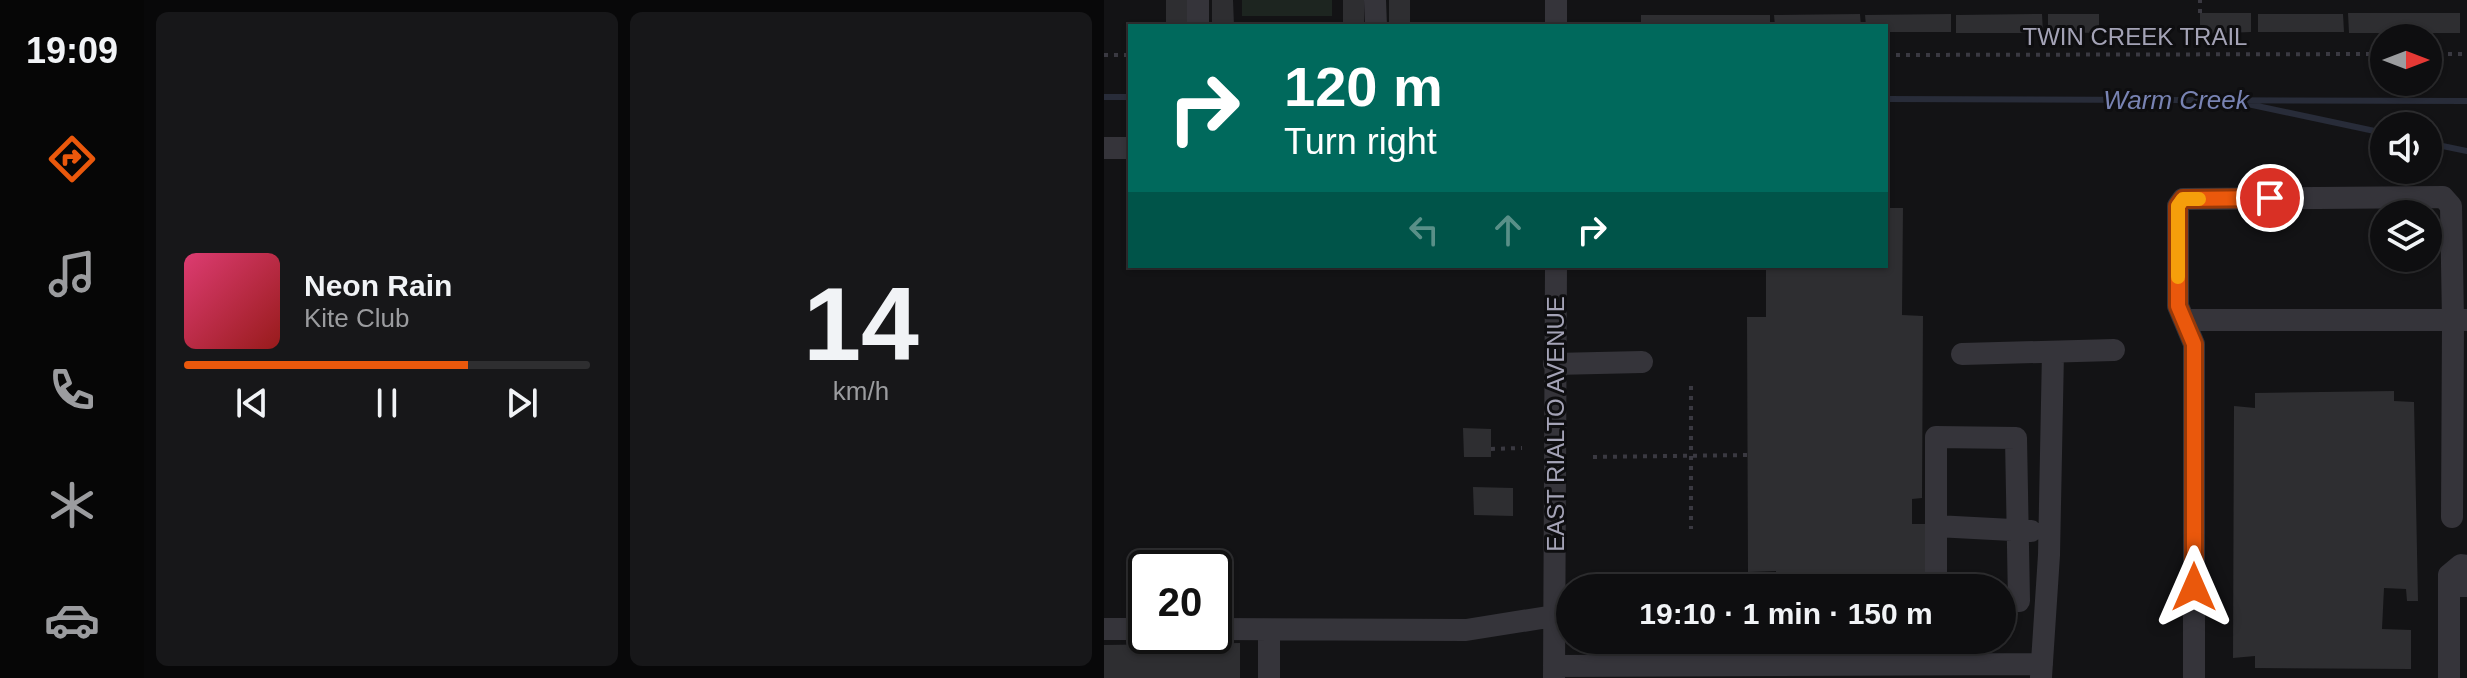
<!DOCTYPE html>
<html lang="en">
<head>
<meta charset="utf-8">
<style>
	:root { --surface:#0e0e10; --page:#171719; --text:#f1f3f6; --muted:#9b9c9f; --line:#2e2e30; --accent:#ea580c }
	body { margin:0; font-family:Helvetica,sans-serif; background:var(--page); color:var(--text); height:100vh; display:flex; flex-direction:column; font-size:30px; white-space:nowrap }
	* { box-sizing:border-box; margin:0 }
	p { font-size:26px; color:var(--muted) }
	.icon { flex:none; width:44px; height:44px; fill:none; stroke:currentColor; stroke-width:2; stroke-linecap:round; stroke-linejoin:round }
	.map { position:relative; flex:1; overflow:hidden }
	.panel { display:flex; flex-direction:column; gap:12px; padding:12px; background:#080809; width:960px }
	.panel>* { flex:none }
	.top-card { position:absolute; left:24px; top:24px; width:760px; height:244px; border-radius:0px; box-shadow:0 2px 6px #0004,0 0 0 2px var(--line); background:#00695c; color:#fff; overflow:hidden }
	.needle { width:52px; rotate:90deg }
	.fabs { position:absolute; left:1266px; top:24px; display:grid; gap:16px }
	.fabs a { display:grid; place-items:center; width:72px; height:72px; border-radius:50%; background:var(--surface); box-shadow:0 2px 6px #0004,0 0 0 2px var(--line); font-size:40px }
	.speed { position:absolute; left:24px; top:550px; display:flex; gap:16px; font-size:40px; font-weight:700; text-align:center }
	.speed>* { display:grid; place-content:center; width:104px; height:104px; border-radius:50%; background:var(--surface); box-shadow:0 2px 6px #0004,0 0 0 2px var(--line); line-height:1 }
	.speed .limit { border:4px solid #111; border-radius:12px; background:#fff; color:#111 }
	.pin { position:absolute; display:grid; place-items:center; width:68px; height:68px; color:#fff; margin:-34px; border:4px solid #fff; border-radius:50%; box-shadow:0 2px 8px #0007 }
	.me { position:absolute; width:88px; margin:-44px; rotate:0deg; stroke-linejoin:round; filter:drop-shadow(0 0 6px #0008) }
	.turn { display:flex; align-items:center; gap:28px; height:168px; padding:0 24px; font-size:36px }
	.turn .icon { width:104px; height:104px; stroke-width:2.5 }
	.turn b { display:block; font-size:56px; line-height:68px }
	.lanes { display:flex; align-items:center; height:76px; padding:0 24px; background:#0003; justify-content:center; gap:40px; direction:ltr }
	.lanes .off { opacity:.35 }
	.panel .widget { flex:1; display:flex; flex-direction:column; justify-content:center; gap:12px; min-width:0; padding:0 28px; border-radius:12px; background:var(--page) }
	.panel .dial { align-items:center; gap:0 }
	.dial b { font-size:104px; line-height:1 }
	.song { display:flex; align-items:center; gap:24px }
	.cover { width:96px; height:96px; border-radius:12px; background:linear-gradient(135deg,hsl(340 70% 55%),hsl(0 70% 35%)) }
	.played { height:8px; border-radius:4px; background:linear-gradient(90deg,var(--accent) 70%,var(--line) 70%) }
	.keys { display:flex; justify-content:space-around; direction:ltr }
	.panel .tiles { flex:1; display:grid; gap:12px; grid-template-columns:repeat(2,1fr) }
	.trip { position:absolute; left:452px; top:574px; width:460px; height:80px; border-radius:40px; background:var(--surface); box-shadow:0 2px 6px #0004,0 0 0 2px var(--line); font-weight:700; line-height:80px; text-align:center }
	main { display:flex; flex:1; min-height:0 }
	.dock { display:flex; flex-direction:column; width:144px; justify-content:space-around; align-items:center; background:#060606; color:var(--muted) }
	.dock .icon { width:56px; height:56px }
	.dock .current { color:var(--accent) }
	.dock b { font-size:36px; color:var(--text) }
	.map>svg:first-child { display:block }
	.green { fill:#1d2520 }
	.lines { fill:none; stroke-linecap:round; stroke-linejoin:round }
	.stream { stroke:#282c39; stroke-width:6 }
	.building { fill:#2e2e31 }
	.path { stroke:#3a3941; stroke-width:4; stroke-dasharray:4 6; stroke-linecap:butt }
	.minor { stroke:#35343a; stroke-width:22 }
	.route-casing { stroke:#983908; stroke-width:20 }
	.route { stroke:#ea580c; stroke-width:14 }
	.slow { stroke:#f59e0b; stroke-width:14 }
	.labels { text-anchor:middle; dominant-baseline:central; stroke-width:6; stroke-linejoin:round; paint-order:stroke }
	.street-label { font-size:24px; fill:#a4a3b6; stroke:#0e0e10 }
	.water-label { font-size:26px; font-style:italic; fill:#7883b3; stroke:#0e0e10 }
</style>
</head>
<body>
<main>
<nav class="dock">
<b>19:09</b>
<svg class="icon current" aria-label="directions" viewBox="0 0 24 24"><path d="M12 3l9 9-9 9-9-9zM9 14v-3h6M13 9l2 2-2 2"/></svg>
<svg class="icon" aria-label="music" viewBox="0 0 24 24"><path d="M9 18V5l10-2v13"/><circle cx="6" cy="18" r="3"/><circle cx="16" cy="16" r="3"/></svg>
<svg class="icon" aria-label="phone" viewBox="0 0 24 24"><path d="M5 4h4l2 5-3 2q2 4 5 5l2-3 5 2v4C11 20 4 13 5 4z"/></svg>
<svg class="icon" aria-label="climate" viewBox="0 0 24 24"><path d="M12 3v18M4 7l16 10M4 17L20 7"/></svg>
<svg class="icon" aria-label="car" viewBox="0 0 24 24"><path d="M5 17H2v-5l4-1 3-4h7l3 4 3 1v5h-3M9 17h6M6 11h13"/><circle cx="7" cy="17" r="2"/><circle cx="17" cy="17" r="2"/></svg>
</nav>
<section class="panel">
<div class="tiles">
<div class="widget">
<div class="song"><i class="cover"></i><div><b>Neon Rain</b><p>Kite Club</p></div></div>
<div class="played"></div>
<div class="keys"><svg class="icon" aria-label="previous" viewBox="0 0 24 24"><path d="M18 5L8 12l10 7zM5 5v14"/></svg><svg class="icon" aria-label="pause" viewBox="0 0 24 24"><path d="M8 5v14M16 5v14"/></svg><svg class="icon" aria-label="next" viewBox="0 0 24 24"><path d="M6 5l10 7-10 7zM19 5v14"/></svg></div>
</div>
<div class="widget dial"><b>14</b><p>km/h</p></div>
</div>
</section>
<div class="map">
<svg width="1363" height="678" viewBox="0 0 1363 678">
	<rect width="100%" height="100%" fill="#131315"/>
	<path class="green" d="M138,0H228V16H138Z"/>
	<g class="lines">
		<path class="stream" d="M0,97H26
			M782,99L1363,101
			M1139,103L1280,133
			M1324,143L1363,151"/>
	</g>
	<path class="building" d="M62,0H83V26H62Z
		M108,0H129L130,26H108Z
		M239,0H260V26H239Z
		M285,0H306V26H285Z
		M1096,13H1147V32L1096,34Z
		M1244,13H1356V33H1245Z
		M756,14L757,26H671L670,15Z
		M847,14V32H782V26H762L761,15Z
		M938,14L939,33H852V15Z
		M944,14H995V33L944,32Z
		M1154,14H1239L1240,32H1154Z
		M537,15H666V26H537Z
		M782,208H799L798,315L819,316L818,498L808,499V524H823V588H672V571L644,572L643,317H662V266H782Z
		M1290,391V401L1310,402L1314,601H1303L1302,589L1280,588L1278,629L1307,630V669L1151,668V656L1129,658L1130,406L1151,408V393Z
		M359,428L387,429V457H360Z
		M369,487L409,488V516L370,515Z
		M136,643V678H0V645Z"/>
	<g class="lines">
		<path class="path" d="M1096,13V0
			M1324,54H1363
			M0,55H26
			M782,55L1280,54
			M587,386V529
			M387,449L418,448
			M489,457L643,455"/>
		<path class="minor" d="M94,0V26
			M271,0L272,26
			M452,0V26
			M0,148H26
			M1080,320H1349L1347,206L1339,197L1079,199L1074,206V306L1090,344V678
			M858,354L1010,350
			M450,364L538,362
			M1348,517L1349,320H1362
			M832,526L927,531
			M1363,566L1357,565L1345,575L1356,586H1363
			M1345,575V678
			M832,588V437L912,438L915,601H898
			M0,629H42
			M110,629L362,630L450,616
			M165,630V678
			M450,666L938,664
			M937,677L945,555L949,352
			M450,678L452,266"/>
	</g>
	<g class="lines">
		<defs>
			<path id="route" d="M1090,587V344L1074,306V206L1079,199L1166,198"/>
		</defs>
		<use href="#route" class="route-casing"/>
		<use href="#route" class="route"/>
		<path class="slow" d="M1074,277V206L1079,199H1095"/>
	</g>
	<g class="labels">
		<g class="street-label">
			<text x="1031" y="36">TWIN CREEK TRAIL</text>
			<text transform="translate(451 424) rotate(-90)">EAST RIALTO AVENUE</text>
		</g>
		<g class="water-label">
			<text x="1072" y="100">Warm Creek</text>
		</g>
	</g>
</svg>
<div class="fabs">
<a><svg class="needle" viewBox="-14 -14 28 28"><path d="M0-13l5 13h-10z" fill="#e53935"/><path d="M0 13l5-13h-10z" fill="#9b9c9f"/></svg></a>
<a><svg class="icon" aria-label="sound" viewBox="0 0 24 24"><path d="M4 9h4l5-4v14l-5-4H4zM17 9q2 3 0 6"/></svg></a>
<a><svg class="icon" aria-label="layers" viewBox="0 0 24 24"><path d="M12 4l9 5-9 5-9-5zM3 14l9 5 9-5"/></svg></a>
</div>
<div class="speed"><div class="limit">20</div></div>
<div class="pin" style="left:1166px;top:198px;background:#d93025"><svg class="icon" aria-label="arrive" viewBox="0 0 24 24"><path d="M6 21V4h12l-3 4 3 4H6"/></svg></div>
<svg class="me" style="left:1090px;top:587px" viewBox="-20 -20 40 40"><path d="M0-17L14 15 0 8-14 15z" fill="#ea580c" stroke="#fff" stroke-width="4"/></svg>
<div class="trip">19:10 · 1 min · 150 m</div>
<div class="top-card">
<div class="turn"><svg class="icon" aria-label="right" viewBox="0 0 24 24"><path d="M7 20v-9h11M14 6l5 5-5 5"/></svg><div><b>120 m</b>Turn right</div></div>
<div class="lanes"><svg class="icon off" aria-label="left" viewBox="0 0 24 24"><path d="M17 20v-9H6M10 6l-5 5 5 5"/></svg><svg class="icon off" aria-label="ahead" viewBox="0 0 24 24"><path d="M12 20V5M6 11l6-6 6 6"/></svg><svg class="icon" aria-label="right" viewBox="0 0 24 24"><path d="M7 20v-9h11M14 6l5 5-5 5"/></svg></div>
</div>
</div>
</main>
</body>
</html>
